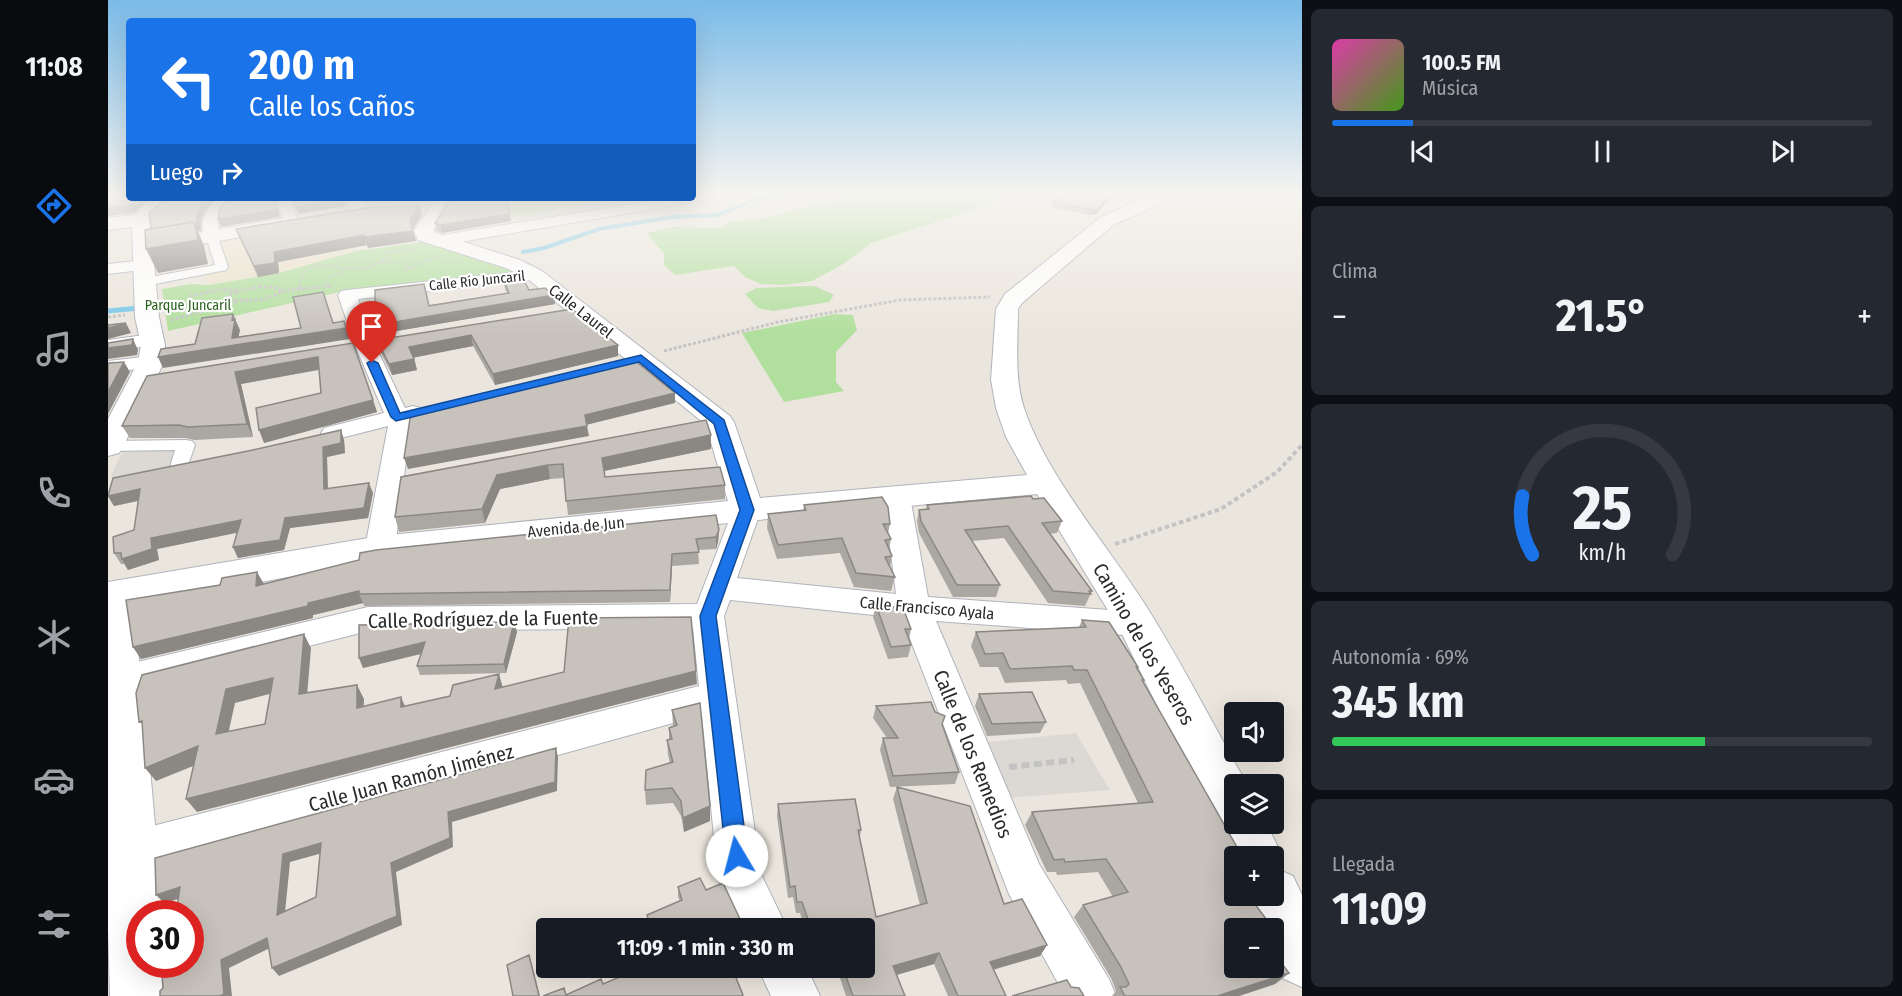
<!DOCTYPE html>
<html lang="es">
<head>
<meta charset="utf-8">
<style>
	:root { --surface:#171b24; --page:#242831; --text:#f1f3f6; --muted:#9ea1a6; --line:#363941; --accent:#1a73e8 }
	body { margin:0; font-family:"Fira Sans Condensed",sans-serif; background:var(--page); color:var(--text); height:100vh; display:flex; flex-direction:column; font-size:22px; white-space:nowrap }
	* { box-sizing:border-box; margin:0 }
	p { font-size:20px; color:var(--muted) }
	.icon { flex:none; width:33px; height:33px; fill:none; stroke:currentColor; stroke-width:2; stroke-linecap:round; stroke-linejoin:round }
	.map { position:relative; flex:1; overflow:hidden }
	.sheet { display:flex; flex-direction:column; gap:9px; padding:9px; background:#0d0f14; width:600px }
	.sheet>* { flex:none }
	.hud { position:absolute; left:18px; top:18px; width:570px; height:183px; border-radius:6px; box-shadow:0 6px 24px #0002; background:#1a73e8; color:#fff; overflow:hidden }
	.tools { position:absolute; left:1116px; top:702px; display:grid; gap:12px }
	.tools a { display:grid; place-items:center; width:60px; height:60px; border-radius:6px; background:var(--surface); box-shadow:0 6px 24px #0002; font-size:30px }
	.speed { position:absolute; left:18px; top:900px; display:flex; gap:12px; font-size:30px; font-weight:700; text-align:center }
	.speed>* { display:grid; place-content:center; width:78px; height:78px; border-radius:50%; background:var(--surface); box-shadow:0 6px 24px #0002; line-height:1 }
	.speed .limit { border:9px solid #d22; background:#fff; color:#111 }
	.pin { position:absolute; display:grid; place-items:center; width:51px; height:51px; color:#fff; margin:-62px -26px; border-radius:50% 50% 50% 0; rotate:-45deg; box-shadow:0 0 6px #0007 }
	.pin .icon { rotate:45deg }
	.me { position:absolute; width:66px; margin:-33px; rotate:352deg; stroke-linejoin:round; filter:drop-shadow(0 0 4px #0008) }
	.turn { display:flex; align-items:center; gap:21px; height:126px; padding:0 24px; font-size:27px }
	.turn .icon { width:78px; height:78px; stroke-width:2.5 }
	.turn b { display:block; font-size:42px; line-height:51px }
	.then { display:flex; align-items:center; height:57px; padding:0 24px; background:#0003; gap:12px; font-size:22px }
	.big { font-size:45px; font-weight:700; line-height:1.1 }
	.sheet .widget { flex:1; display:flex; flex-direction:column; justify-content:center; gap:9px; min-width:0; padding:0 21px; border-radius:9px; background:var(--page) }
	.sheet .dial { align-items:center; gap:0 }
	.dial svg { height:156px; overflow:visible; fill:none; stroke:var(--line); stroke-width:7; stroke-linecap:round; text-anchor:middle }
	.dial text { fill:var(--text); stroke:none }
	.song { display:flex; align-items:center; gap:18px }
	.cover { width:72px; height:72px; border-radius:9px; background:linear-gradient(135deg,hsl(320 70% 55%),hsl(100 70% 35%)) }
	.played { height:6px; border-radius:3px; background:linear-gradient(90deg,var(--accent) 15%,var(--line) 15%) }
	.keys { display:flex; justify-content:space-around; direction:ltr }
	.heat { display:flex; justify-content:space-between; align-items:center; font-size:33px; direction:ltr }
	.charge { height:9px; border-radius:4px; background:linear-gradient(90deg,#34c759 69%,var(--line) 0) }
	.trip { position:absolute; left:428px; top:918px; width:339px; height:60px; border-radius:6px; background:var(--surface); box-shadow:0 6px 24px #0002; font-weight:700; line-height:60px; text-align:center }
	main { display:flex; flex:1; min-height:0 }
	.tab-bar { display:flex; flex-direction:column; width:108px; justify-content:space-around; align-items:center; background:#090b0e; color:var(--muted) }
	.tab-bar .icon { width:42px; height:42px }
	.tab-bar .on { color:var(--accent) }
	.tab-bar b { font-size:27px; color:var(--text) }
	.map>svg:first-child { display:block }
	.education { fill:#ece3cd }
	.green { fill:#b1df9d }
	.pitch { fill:#c3e599 }
	.plaza { fill:#dcd9d4 }
	.lines { fill:none; stroke-linecap:round; stroke-linejoin:round }
	.stream-far1 { stroke:#76c6e7; stroke-width:4 }
	.stream { stroke:#76c6e7; stroke-width:5 }
	.pedestrian-casing { stroke:#b0b3bd; stroke-width:2 }
	.minor-casing { stroke:#b0b3bd; stroke-width:2 }
	.tertiary-casing { stroke:#b0b3bd; stroke-width:2 }
	.path-far3 { stroke:#c3c3c3; stroke-width:2; stroke-dasharray:2 1.5; stroke-linecap:butt }
	.path-far2 { stroke:#c3c3c3; stroke-width:3; stroke-dasharray:3 2; stroke-linecap:butt }
	.path-far1 { stroke:#c3c3c3; stroke-width:4; stroke-dasharray:4.5 3; stroke-linecap:butt }
	.path { stroke:#c3c3c3; stroke-width:6; stroke-dasharray:8 4.5; stroke-linecap:butt }
	.pedestrian { fill:#fff; fill-rule:evenodd }
	.minor { fill:#fff; fill-rule:evenodd }
	.tertiary { fill:#fff; fill-rule:evenodd }
	.wall { fill:#aba7a2 }
	.shaded-wall { fill:#8b8884 }
	.building { fill:#c7c2bc; stroke:#8b8884; stroke-width:1.5; fill-rule:evenodd }
	.route { fill:#1a73e8; stroke:#114b97; stroke-width:1.5 }
	.labels { text-anchor:middle; dominant-baseline:central; stroke-width:4.5; stroke-linejoin:round; paint-order:stroke }
	.far-street-label { font-size:14px; fill:#2a2a2a; stroke:#fff }
	.far-park-label { font-size:14px; fill:#2b631e; stroke:#fff }
	.street-label { font-size:16px; fill:#2a2a2a; stroke:#fff }
	.near-street-label { font-size:20px; fill:#2a2a2a; stroke:#fff }
</style>
</head>
<body>
<main>
<nav class="tab-bar">
<b>11:08</b>
<svg class="icon on" aria-label="directions" viewBox="0 0 24 24"><path d="M12 3l9 9-9 9-9-9zM9 14v-3h6M13 9l2 2-2 2"/></svg>
<svg class="icon" aria-label="music" viewBox="0 0 24 24"><path d="M9 18V5l10-2v13"/><circle cx="6" cy="18" r="3"/><circle cx="16" cy="16" r="3"/></svg>
<svg class="icon" aria-label="phone" viewBox="0 0 24 24"><path d="M5 4h4l2 5-3 2q2 4 5 5l2-3 5 2v4C11 20 4 13 5 4z"/></svg>
<svg class="icon" aria-label="climate" viewBox="0 0 24 24"><path d="M12 3v18M4 7l16 10M4 17L20 7"/></svg>
<svg class="icon" aria-label="car" viewBox="0 0 24 24"><path d="M5 17H2v-5l4-1 3-4h7l3 4 3 1v5h-3M9 17h6M6 11h13"/><circle cx="7" cy="17" r="2"/><circle cx="17" cy="17" r="2"/></svg>
<svg class="icon" aria-label="filters" viewBox="0 0 24 24"><path d="M4 7h16M4 17h16"/><circle cx="9" cy="7" r="2"/><circle cx="15" cy="17" r="2"/></svg>
</nav>
<div class="map">
<svg width="1194" height="996" viewBox="0 0 1194 996">
	<rect width="100%" height="100%" fill="#ebe6dd"/>
	<path class="education" d="M110,237L252,243L248,251L171,273L101,285L93,273L120,267Z"/>
	<path class="green" d="M745,194H877L889,197L890,202L763,243L737,263L704,281L676,285L653,284L637,277L626,266L567,275L556,265V253L538,233L566,227L614,228L622,222L654,219Z
		M315,242L400,266L411,272L236,291L60,331L54,289L83,284L101,285L171,273L248,251Z
		M693,286H707L726,295L721,302L665,311L650,308L637,294L648,288Z
		M727,314L745,315L749,330L728,352V382L736,391L676,402L634,333Z"/>
	<path class="pitch" d="M399,198H518L404,217Z"/>
	<path class="plaza" d="M69,449L64,466L2,477L15,451Z
		M968,733L1002,790L900,798L881,742Z"/>
	<g class="lines">
		<path class="stream-far1" d="M415,252L436,248L491,229L564,217L609,215L652,198L689,194"/>
		<path class="stream" d="M0,311L31,308"/>
		<defs>
			<path id="pedestrian" d="M104,234L110,237L120,267L118,270L37,286L31,282L37,278L107,265L98,237Z
				M78,440L84,441L87,445L78,471H64L62,467L67,450L0,451L1,441Z"/>
			<path id="minor" d="M585,194H617L610,198L328,246L320,241L328,236L561,198H585Z
				M112,198H129C115,214 106,211 112,237L110,240H98C89,223 98,208 112,198Z
				M174,198H190L183,205L192,223L189,226H179L168,204Z
				M240,198H255L252,202L258,212L256,215H246L238,201Z
				M35,260L41,261L43,265L41,269L0,274V264Z
				M427,270L433,271L436,275L433,279L250,299L267,345L297,408L305,406L313,408L317,413L313,418L303,421L287,548L282,555L272,558L262,555L257,548L280,426L225,440L216,438L213,433L216,428L276,413L247,345L230,295L233,291L239,290Z
				M44,334L51,336L54,340L51,344L0,352V340Z
				M43,356L50,358L54,362L50,366L0,373V361Z
				M789,489L799,491L802,497L820,597L1029,612L1040,615L1045,624L1040,633L1029,636L828,621L931,864L1001,979L1008,996H957L901,894L794,618L622,600L616,616L653,874L679,928H633L610,878L594,715L29,872L0,884V841L25,831L591,686L585,628L260,631L0,697V669L260,607L589,604L625,510L629,504L639,501L649,504L653,510L629,578L788,594L776,497L779,491Z
				M650,968H699L712,996H663Z"/>
			<path id="tertiary" d="M1044,194H1067L1065,198L1005,225L914,303L910,309C910,342 906,377 916,408C939,478 1004,550 1043,614C1077,669 1107,728 1139,784H1126V824H1159L1174,856L1169,869L1185,876L1194,895V987L1174,978L1166,959V928H1153L1139,896H1166V856H1126V867L1108,826L1012,630L929,494L639,521L272,560L23,606L34,679L55,914H32V964H59L62,996H2L0,929V582L272,536L620,501L598,425L420,279L398,268L310,240L306,231L329,198H347L325,232L412,260L434,271L622,416L626,422L652,498L919,475L898,437L888,408L883,380L888,309L897,294L993,217Z
				M46,198H67L42,220L44,241L175,218L182,220L184,224L182,228L175,230L45,252L51,317L57,345L56,362L15,447L11,453L0,456V419L30,362L33,345L27,317L24,227L0,230V218L27,215L37,204Z"/>
		</defs>
		<use href="#pedestrian" class="pedestrian-casing"/>
		<use href="#minor" class="minor-casing"/>
		<use href="#tertiary" class="tertiary-casing"/>
		<path class="path-far3" d="M274,262H292L302,269
			M296,271L327,256
			M222,285L218,283L219,279L236,270
			M192,286L193,275C215,250 247,286 278,257V252L305,250"/>
		<path class="path-far2" d="M151,287H165L174,291C158,302 140,301 122,300L119,297L124,293Z
			M192,289V284
			M174,291L224,286
			M82,296L112,290H130
			M0,317L17,315
			M63,320L128,302
			M556,351L670,322L792,300L882,297"/>
		<path class="path-far1" d="M1007,544L1113,509L1169,472L1194,445"/>
		<path class="path" d="M901,767L966,760"/>
		<use href="#pedestrian" class="pedestrian"/>
		<use href="#minor" class="minor"/>
		<use href="#tertiary" class="tertiary"/>
	</g>
	<path class="wall" d="M1007,194L988,214L982,215L943,207L944,202Z
		M254,198H327L325,201L256,203Z
		M314,215L305,229L308,241L260,248L259,245L170,262L171,273L150,277L128,229Z
		M403,221L334,233L328,231L327,223Z
		M395,279L421,290L447,304L265,335L260,319L321,305L399,293L397,289Z
		M464,309L510,345V356L387,385L365,346L306,357L309,370L284,375L272,351L269,340Z
		M245,343L269,412L156,443L213,393L211,370L133,384L145,437L86,440L78,438H22L14,426Z
		M233,430L236,440L237,453L219,457L220,488L265,493L260,518L182,528L176,550L130,558L125,547L129,532L49,549L51,560L20,570L16,564H13L6,553L26,530L30,501L6,506L0,496L140,451Z
		M603,449L496,471L497,477L617,485V499L460,515L456,478L442,479L392,489L377,523L291,532L287,517L293,477Z
		M925,499L954,521L949,533L941,534L984,591L977,606L940,603L896,538L864,541L892,585L888,597H845L811,533L809,521L811,510L818,509L819,505Z
		M696,505L782,524L780,533L783,539L781,549L784,556L782,567L787,577L783,591L746,587L732,553L669,559L659,528L660,514L695,511Z
		M611,530L610,542L608,549L590,550L591,564L564,566L562,602L256,606L255,603L205,615V618L33,659L25,647L155,584Z
		M768,605L803,629L801,639L803,645L800,657L780,659L765,617Z
		M974,620L1030,667L1029,669L1036,680L1035,682L1146,904L1168,932L1166,934V928H1126L1181,973L1167,984L1131,996H1004L1008,991L1003,978L966,917L975,905L1005,897L990,872L949,875L948,872H939L917,825L924,812L1030,803L972,683L960,684L958,680L897,683L890,667H872L863,646L868,632L971,627Z
		M406,622L409,632L398,673L312,675L309,666L313,654L255,668Z
		M871,694L938,722L932,733L879,736L867,706Z
		M768,706L827,712L834,724L851,772L847,784L782,787L772,750L775,738H779L765,718Z
		M564,710L602,821L576,832L573,816L565,803L538,805L537,790L562,763L560,755L559,740H561V728L565,726Z
		M789,787L896,904L939,945L932,956L885,970L898,996H840L826,964L789,975L797,996H738L730,972L713,976L710,968H756V928H697L692,913H688L685,897L680,898L669,816L670,804L753,830L752,837L768,917L812,905L785,799Z
		M570,887L598,890L632,919L637,928H541L539,915L572,901L570,897Z"/>
	<path class="shaded-wall" d="M1004,194H1007L988,214L982,215L984,210Z
		M31,198H48L39,201L26,213L0,216V208Z
		M99,198H110L97,210L93,221V231H90L96,246L100,264L50,273L38,249L43,230L89,213L94,203Z
		M164,198H172L166,204Z
		M236,198H238L236,199L238,206L190,214L188,207Z
		M312,206L314,215L304,230L302,220Z
		M170,210L172,217L113,227L110,219Z
		M402,214L403,221L334,233L333,225Z
		M305,231L308,241L260,248L257,237Z
		M256,235L259,245L170,262L171,273L150,277L146,266L166,252Z
		M446,295L447,304L265,335L263,326Z
		M125,314L132,330L129,345L238,328L242,339L55,368L50,357L124,338V320Z
		M18,323L23,333L0,339V328Z
		M363,335L365,346L304,358L301,347Z
		M25,339L30,350L29,355L0,359V348Z
		M510,345V356L387,385L385,374Z
		M210,357L214,369L133,384L145,437L139,424L127,372Z
		M306,359L309,370L284,375L281,364Z
		M16,362L22,372L0,414V392Z
		M567,393V403L478,425L477,415Z
		M265,400L269,412L156,443L151,430Z
		M479,426L481,436L300,469L296,458Z
		M233,430L236,440L237,453L219,457L220,499L216,489L215,447Z
		M603,435V449L496,471L494,458Z
		M440,465L442,479L392,489L377,523L374,509L389,475Z
		M261,483L265,493L260,518L182,528L176,550L130,558L125,547L177,518Z
		M32,489L38,499L6,506L0,496Z
		M133,520L138,531L49,549L51,560L20,570L14,559L43,538Z
		M611,530L610,542L608,549V537Z
		M564,554V566L562,602V590Z
		M149,572L156,584L148,586Z
		M251,591V594L255,603L205,615V618L33,659L25,647Z
		M406,622L409,632L398,673L396,664Z
		M196,634L203,648L198,708L191,694Z
		M317,642L320,652L255,668L251,658Z
		M588,671L589,684L89,812L78,799Z
		M391,674L395,688L387,689Z
		M165,678L173,691L127,703L117,748L108,734L118,689Z
		M249,685L256,699L255,721L249,708Z
		M293,697L299,711L293,707Z
		M90,746L100,760L48,781L37,768Z
		M448,748L450,757L449,791L344,822L345,847L288,872L294,925L171,976L164,968L340,812Z
		M602,806V821L576,832L575,818Z
		M213,843L218,852L182,862L176,923L169,915L175,854Z
		M72,887L80,896L56,903L48,895Z
		M1154,896L1142,908L1143,899Z
		M638,922L637,928H623Z
		M159,938L166,946L121,968L124,996H112L113,960Z
		M939,945L932,956L876,972L882,962Z
		M831,953L826,964L781,977L785,966Z
		M421,955L424,965L432,996H431Z
		M715,968H731L730,972L713,976Z
		M1181,973L1167,984L1131,996H1109Z"/>
	<path class="building" d="M0,194H21V198H31L22,205L0,208Z
		M954,194H1004L990,209L984,210L944,202Z
		M58,198H99L94,203L89,213V223H86V222L43,229L41,213Z
		M121,198H164L170,210L110,219L112,207Z
		M183,198H236V199L188,207Z
		M343,198H398L402,214L333,225L327,223Z
		M312,206L302,220L305,231L257,237L256,235L166,252L167,263L146,266L128,229L264,207Z
		M86,222L90,240L38,249L37,230Z
		M414,277L421,290L437,288L446,295L263,326L260,319L262,318V315L267,314V290L316,284L321,306L401,293L395,279Z
		M215,292L225,323L236,321L238,328L50,357L53,349L87,344L94,318L125,314L124,320L127,319L124,338L193,328L185,297Z
		M464,309L510,345L385,374L363,335L301,347L306,359L281,364L269,340Z
		M18,323L0,328V325Z
		M25,339L24,345L0,348V343Z
		M245,343L265,400L151,430L148,408L213,393L210,357L127,372L139,424L80,427L71,425L14,426L39,376Z
		M525,359L567,393L477,415L479,426L296,458L303,412Z
		M16,362L0,392V363Z
		M598,420L603,435L494,458L497,477L612,467L617,485L458,501L455,464L440,465L389,475L374,509L287,517L293,477Z
		M233,430V443L215,447L216,489L261,483L256,508L177,518L172,540L125,547L133,520L43,538L44,549L14,559L13,553H6L5,537L26,530L32,489L0,496L5,478L140,451Z
		M923,496L925,499L936,498L954,521L934,523L984,591H981L983,594L945,591L900,526L857,530L892,585H849L813,521L811,510L821,509L819,505Z
		M774,497L780,507L782,524H775L783,539L777,540L784,556L777,557L787,577L748,573L734,538L670,545L660,514L698,510L696,505Z
		M608,515L611,530L608,537L588,539L591,552L564,554L562,590L251,594V591L200,603V606L25,647L18,600L112,585L114,578L149,572L148,586L251,560L252,553L268,550Z
		M768,605L795,608L803,629H797L803,645L783,647Z
		M583,617L588,671L78,799L90,746L37,768L34,721L31,722L28,693L34,675L196,634L191,694L249,685V708L293,697V707L342,696L345,685L391,674L387,689L456,672L461,618ZM165,678L157,724L108,734L118,689Z
		M974,620L1001,622L1030,667H1028L1036,680H1034L1134,856H1126V896H1154L1143,899L1168,932L1166,933V928H1126V968H1166V953L1181,973L1109,996H1017L1012,987H1018L1021,984L1013,967L975,905L1020,892L998,859L957,862L956,859L946,860L924,812L1045,802L979,670H966L964,666L902,669L895,653L877,654L868,632L978,627Z
		M406,622L396,664L309,666L317,642L251,658V625Z
		M924,692L938,722L884,724L871,694Z
		M823,702L827,712L837,716L834,724L851,772L785,776L775,738H790L768,706Z
		M592,703L602,806L575,818L573,801L564,788L537,790L538,770L565,762L559,740L564,739L561,728L569,725L564,710Z
		M448,748L447,782L340,812L342,838L283,863L289,916L164,968L159,938L113,960L116,994L112,996H52V991L55,988L53,964H82V914H68L72,887L48,895L47,858ZM213,843L208,897L169,915L175,854Z
		M789,787L862,806L896,904L914,899L939,945L882,962L898,996H850L831,953L785,966L797,996H745L735,968H756V928H703L694,902H689L687,886L682,887L670,804L747,799L753,830H750L768,917L819,903Z
		M592,878L598,890L615,883L632,919L638,922L623,928H543L539,915L574,900L570,887Z
		M421,955L431,996H405L399,965Z
		M533,968H624L635,995L633,996H435L456,988L458,995L493,979L495,984Z
		M959,980L963,987L971,988L976,996H904Z"/>
	<linearGradient id="sky" x2="0" y2="1"><stop stop-color="#7abbe8"/><stop offset="0.58" stop-color="#f6f4f0"/><stop offset="1" stop-color="#f6f4f0" stop-opacity="0"/></linearGradient>
	<rect width="1194" height="334" fill="url(#sky)"/>
	<path class="route" d="M533,355L616,420L646,510L608,616L640,856L636,863L629,866L621,863L618,856L592,616L632,510L606,424L531,362L288,421L283,417L259,363L264,360L270,363L292,413Z"/>
	<g class="labels">
		<g class="far-street-label">
			<text transform="translate(369 281) rotate(-6)">Calle Río Juncaril</text>
		</g>
		<g class="far-park-label">
			<text x="80" y="305">Parque Juncaril</text>
		</g>
		<g class="street-label">
			<text transform="translate(473 311) rotate(38)">Calle Laurel</text>
			<text transform="translate(468 527) rotate(-6)">Avenida de Jun</text>
			<text transform="translate(819 608) rotate(5)">Calle Francisco Ayala</text>
		</g>
		<g class="near-street-label">
			<text transform="translate(375 619) rotate(-1)">Calle Rodríguez de la Fuente</text>
			<text transform="translate(1036 644) rotate(60)">Camino de los Yeseros</text>
			<text transform="translate(865 754) rotate(68)">Calle de los Remedios</text>
			<text transform="translate(303 778) rotate(-15)">Calle Juan Ramón Jiménez</text>
		</g>
	</g>
</svg>
<div class="tools">
<a><svg class="icon" aria-label="sound" viewBox="0 0 24 24"><path d="M4 9h4l5-4v14l-5-4H4zM17 9q2 3 0 6"/></svg></a>
<a><svg class="icon" aria-label="layers" viewBox="0 0 24 24"><path d="M12 4l9 5-9 5-9-5zM3 14l9 5 9-5"/></svg></a>
<a>+</a>
<a>−</a>
</div>
<div class="speed"><div class="limit">30</div></div>
<div class="pin" style="left:264px;top:363px;background:#d93025"><svg class="icon" aria-label="arrive" viewBox="0 0 24 24"><path d="M6 21V4h12l-3 4 3 4H6"/></svg></div>
<svg class="me" style="left:629px;top:856px" viewBox="-20 -20 40 40"><circle r="19" fill="#fff"/><path d="M0-13L10 11 0 6-10 11z" fill="#1a73e8"/></svg>
<div class="trip">11:09 · 1 min · 330 m</div>
<div class="hud">
<div class="turn"><svg class="icon" aria-label="left" viewBox="0 0 24 24"><path d="M17 20v-9H6M10 6l-5 5 5 5"/></svg><div><b>200 m</b>Calle los Caños</div></div>
<div class="then">Luego<svg class="icon" aria-label="right" viewBox="0 0 24 24"><path d="M7 20v-9h11M14 6l5 5-5 5"/></svg></div>
</div>
</div>
<section class="sheet">
<div class="widget">
<div class="song"><i class="cover"></i><div><b>100.5 FM</b><p>Música</p></div></div>
<div class="played"></div>
<div class="keys"><svg class="icon" aria-label="previous" viewBox="0 0 24 24"><path d="M18 5L8 12l10 7zM5 5v14"/></svg><svg class="icon" aria-label="pause" viewBox="0 0 24 24"><path d="M8 5v14M16 5v14"/></svg><svg class="icon" aria-label="next" viewBox="0 0 24 24"><path d="M6 5l10 7-10 7zM19 5v14"/></svg></div>
</div>
<div class="widget"><p>Clima</p>
<div class="heat"><a>−</a><b class="big">21.5°</b><a>+</a></div>
</div>
<div class="widget dial"><svg viewBox="0 0 100 80">
<path d="M14 69A42 42 0 1 1 86 69"/>
<path d="M14 69A42 42 0 0 1 9 39" stroke="#1a73e8"/>
<text x="50" y="56" font-size="32" font-weight="700">25</text>
<text x="50" y="72" font-size="11">km/h</text>
</svg></div>
<div class="widget"><p>Autonomía · 69%</p><b class="big">345 km</b><div class="charge"></div></div>
<div class="widget"><p>Llegada</p><b class="big">11:09</b></div>
</section>
</main>
</body>
</html>
